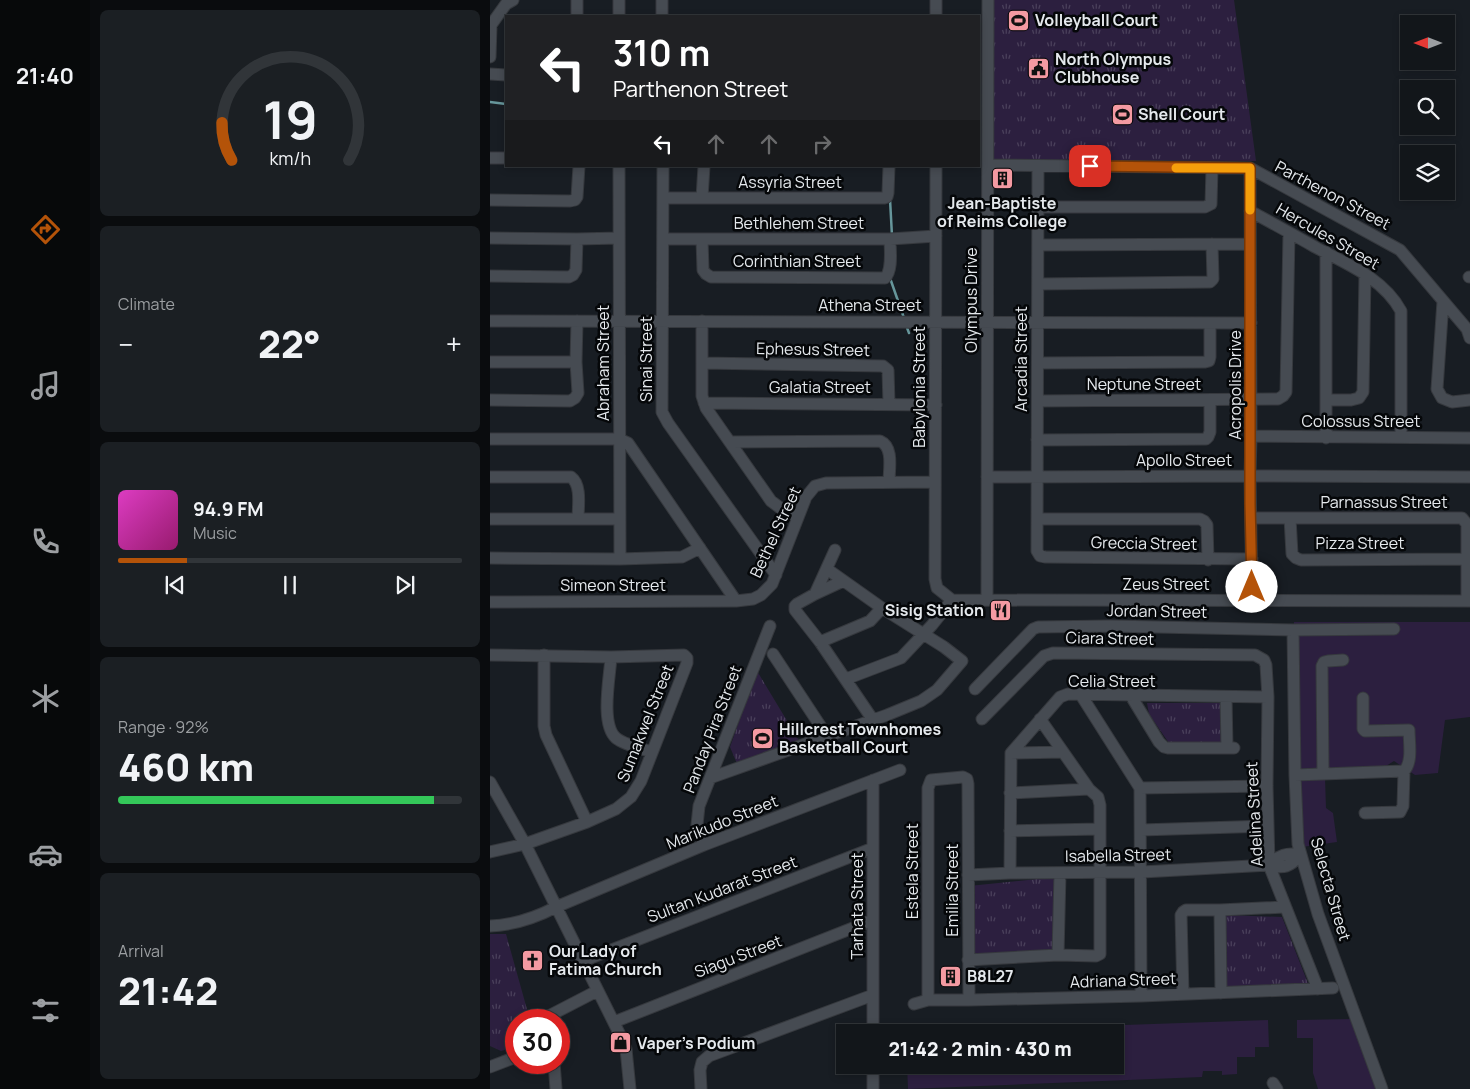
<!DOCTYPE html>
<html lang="en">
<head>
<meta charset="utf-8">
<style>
	:root { --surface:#12161a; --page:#1b1f23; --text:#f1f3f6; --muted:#9c9fa2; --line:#313539; --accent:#b45309 }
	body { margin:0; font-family:Manrope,sans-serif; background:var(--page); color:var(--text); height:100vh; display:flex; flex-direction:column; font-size:19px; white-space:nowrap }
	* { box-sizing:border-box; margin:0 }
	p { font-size:16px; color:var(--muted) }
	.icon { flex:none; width:28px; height:28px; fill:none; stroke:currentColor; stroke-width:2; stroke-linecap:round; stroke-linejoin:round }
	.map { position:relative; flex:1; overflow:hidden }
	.panel { display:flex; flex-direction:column; gap:10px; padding:10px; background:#0a0c0e; width:400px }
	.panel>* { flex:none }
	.top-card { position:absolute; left:15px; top:15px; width:475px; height:152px; border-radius:0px; box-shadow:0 2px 8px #0003,0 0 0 1px var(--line); background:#202124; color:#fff; overflow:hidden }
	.needle { width:32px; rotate:270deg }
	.tools { position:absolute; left:910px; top:15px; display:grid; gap:10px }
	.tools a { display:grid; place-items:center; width:55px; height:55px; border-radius:0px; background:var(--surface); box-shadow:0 2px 8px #0003,0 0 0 1px var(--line); font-size:25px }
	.speed { position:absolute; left:15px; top:1009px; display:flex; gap:10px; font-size:25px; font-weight:700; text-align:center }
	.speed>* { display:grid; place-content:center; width:65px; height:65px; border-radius:50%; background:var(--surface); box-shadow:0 2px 8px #0003,0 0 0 1px var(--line); line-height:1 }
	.speed .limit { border:8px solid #d22; background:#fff; color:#111 }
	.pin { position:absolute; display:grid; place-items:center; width:42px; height:42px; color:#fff; margin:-21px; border-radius:10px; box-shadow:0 2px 8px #0006 }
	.me { position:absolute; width:55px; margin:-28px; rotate:0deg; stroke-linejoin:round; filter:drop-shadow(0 0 4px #0008) }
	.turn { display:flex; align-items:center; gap:18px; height:105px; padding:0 25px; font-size:22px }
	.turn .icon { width:65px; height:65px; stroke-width:2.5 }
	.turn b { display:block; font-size:35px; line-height:42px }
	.lanes { display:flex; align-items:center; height:48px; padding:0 25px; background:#0003; justify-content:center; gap:25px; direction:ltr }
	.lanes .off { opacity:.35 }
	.big { font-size:38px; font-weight:800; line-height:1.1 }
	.panel .card { flex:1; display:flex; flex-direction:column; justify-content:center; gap:8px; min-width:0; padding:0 18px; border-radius:8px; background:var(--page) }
	.panel .dial { align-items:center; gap:0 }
	.dial svg { height:130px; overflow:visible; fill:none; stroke:var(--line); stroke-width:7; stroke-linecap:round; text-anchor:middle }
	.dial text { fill:var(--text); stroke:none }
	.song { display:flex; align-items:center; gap:15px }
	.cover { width:60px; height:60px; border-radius:8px; background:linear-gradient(135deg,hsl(310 70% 55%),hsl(320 70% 35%)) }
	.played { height:5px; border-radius:2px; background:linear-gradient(90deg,var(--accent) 20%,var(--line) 20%) }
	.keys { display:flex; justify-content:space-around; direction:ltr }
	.heat { display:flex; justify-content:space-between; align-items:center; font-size:28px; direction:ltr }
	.charge { height:8px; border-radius:4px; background:linear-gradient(90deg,#34c759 92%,var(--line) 0) }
	.trip { position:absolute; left:346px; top:1024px; width:288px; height:50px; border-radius:0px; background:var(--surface); box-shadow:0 2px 8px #0003,0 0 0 1px var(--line); font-weight:800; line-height:50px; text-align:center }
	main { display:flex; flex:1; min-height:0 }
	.dock { display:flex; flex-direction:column; width:90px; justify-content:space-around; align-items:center; background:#07090a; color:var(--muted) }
	.dock .icon { width:35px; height:35px }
	.dock .current { color:var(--accent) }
	.dock b { font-size:22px; color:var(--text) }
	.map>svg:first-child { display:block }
	.grass { fill:#2c1f3f }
	.park { fill:url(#park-tufts) }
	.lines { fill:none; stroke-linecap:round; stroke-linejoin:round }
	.stream { stroke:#66969b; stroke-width:2.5 }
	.minor-casing { stroke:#36393e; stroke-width:13 }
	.minor { stroke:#464b52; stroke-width:11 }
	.route-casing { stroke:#753606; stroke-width:12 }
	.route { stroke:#b45309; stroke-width:9 }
	.slow { stroke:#f59e0b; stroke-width:9 }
	.labels { text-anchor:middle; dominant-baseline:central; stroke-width:5; stroke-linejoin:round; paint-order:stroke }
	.poi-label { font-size:16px; font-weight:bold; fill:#e5e9ed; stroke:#050709; text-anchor:start }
	.street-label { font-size:16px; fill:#e5e9ed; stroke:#050709 }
</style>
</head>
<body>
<main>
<nav class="dock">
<b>21:40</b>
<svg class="icon current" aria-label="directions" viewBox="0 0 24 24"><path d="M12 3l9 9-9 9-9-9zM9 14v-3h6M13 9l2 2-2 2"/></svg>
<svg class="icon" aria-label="music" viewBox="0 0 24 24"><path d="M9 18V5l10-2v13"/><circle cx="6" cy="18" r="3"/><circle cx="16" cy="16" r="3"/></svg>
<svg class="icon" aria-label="phone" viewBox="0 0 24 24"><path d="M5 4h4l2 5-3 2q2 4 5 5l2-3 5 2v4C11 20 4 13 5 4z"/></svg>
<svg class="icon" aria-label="climate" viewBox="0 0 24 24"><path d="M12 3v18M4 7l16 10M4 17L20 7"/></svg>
<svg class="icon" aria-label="car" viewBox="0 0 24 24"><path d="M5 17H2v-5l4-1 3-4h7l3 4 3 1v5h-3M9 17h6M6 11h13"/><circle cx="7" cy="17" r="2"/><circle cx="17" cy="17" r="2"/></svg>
<svg class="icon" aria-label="filters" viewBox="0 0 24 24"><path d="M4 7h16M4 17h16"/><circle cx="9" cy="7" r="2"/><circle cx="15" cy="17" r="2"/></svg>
</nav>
<section class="panel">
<div class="card dial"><svg viewBox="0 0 100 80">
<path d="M14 69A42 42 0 1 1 86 69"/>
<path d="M14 69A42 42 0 0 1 8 46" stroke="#b45309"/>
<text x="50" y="56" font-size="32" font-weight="700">19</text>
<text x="50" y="72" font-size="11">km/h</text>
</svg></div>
<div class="card"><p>Climate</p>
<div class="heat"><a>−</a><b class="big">22°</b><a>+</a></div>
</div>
<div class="card">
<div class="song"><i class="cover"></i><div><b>94.9 FM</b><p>Music</p></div></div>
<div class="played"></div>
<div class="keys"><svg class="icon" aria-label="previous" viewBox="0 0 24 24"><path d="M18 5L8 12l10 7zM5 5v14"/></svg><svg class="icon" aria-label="pause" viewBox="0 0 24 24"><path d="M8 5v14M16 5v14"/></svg><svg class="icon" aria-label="next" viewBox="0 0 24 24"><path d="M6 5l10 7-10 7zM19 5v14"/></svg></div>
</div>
<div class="card"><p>Range · 92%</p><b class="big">460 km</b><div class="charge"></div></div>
<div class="card"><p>Arrival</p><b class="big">21:42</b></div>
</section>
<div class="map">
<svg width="980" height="1089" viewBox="0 0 980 1089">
	<defs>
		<pattern id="park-tufts" width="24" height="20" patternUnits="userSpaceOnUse" patternTransform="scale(1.25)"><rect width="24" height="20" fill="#2c1f3f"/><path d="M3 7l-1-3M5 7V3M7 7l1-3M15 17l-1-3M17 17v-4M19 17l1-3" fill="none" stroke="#4a405b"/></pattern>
	</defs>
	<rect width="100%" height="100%" fill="#181d23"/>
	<path class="grass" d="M804,622H980V717L955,720L948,773L925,775L904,761L888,771L835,777L836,808L843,813L847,842L812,847L808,634L804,631Z
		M863,1019L887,1089H828L823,1073V1038H807V1020Z
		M778,1020L779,1047H765V1057H747V1074L732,1075V1071H713L712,1077L418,1089L417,1065H625V1032H416V1030L491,1028L492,1030Z"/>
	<path class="park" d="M504,0H744L766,161L503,160Z
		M267,671L311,744L248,766L240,747Z
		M657,703H730L731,745L681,746L659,714Z
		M566,877L562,957L478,962L479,886Z
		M735,915L792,917L819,986L735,991Z
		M0,934H16L40,1020H26V1047L11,1051L0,1046Z"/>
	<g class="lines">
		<path class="stream" d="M0,102L16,104
			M400,199L402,236
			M400,278L414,318
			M416,325L419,333"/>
		<defs>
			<path id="minor" d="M129,0V16
				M172,0V16
				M446,0V16
				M87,16V0
				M0,57L1,25L16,4L23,0
				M0,74L16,75
				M0,158H16
				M498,165L760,168L910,250L977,329L980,338
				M129,166L130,559
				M173,166L172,412L178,423L286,575
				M446,166L445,579L447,588L462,600
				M548,166L547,551L550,556L555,557L762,559
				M760,168L761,436L760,476L762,601
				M173,198H394L397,197L398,193L399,166
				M212,198L214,166
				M0,200L80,201L85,200L87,197L89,166
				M548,207H715L721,204L722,168
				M760,211C782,223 804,235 825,247C857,264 893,278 911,311V437
				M0,238L87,239L129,238
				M173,239H400L446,236
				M212,239L213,270L216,274L221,277L395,278C403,270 400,250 400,239
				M548,245L760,244
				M836,252V438
				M0,276L79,277L83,275L86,270L87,239
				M979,277H980
				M548,284L720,282L723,279L722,244
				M953,301L947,389L952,398L962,402L980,400
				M0,321L761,323
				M212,321V396L216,408L281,501L293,510L308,517
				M0,362H86
				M212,363L393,366L398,370L399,404
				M548,363L715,362L719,361L720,357V323
				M0,400L80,401L85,398L88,393L86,362L87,321
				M837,400H861L869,398L873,392L875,274
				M548,401L788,399L793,396L796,392L799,233
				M214,403L446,405
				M761,436L980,438
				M0,439H129L138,443L246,601
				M547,440L716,439L718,437L720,432V400
				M240,442L390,441C404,447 399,469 399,482
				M0,477H81C92,485 88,507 88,519
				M497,477L760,476L980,477
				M761,518H972L977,524V601
				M800,518L802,554L806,558L811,560L977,559
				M0,519H129
				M547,519H710L714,521L717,525L718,560
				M0,558L130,559L192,557L210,548
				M353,581L325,594L307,604L305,606V610L330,642L383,720
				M325,594L345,550
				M462,600L980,601
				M497,600L498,0
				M0,602L246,601L263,599L271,595L282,584L316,497L325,486L336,483L445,482
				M803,630L805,775L808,844L828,914L892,1089
				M330,642L380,621L392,608
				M283,654L337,736
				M0,655L121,657L194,655L197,658V663L151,781L141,797L126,809L97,822L35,844L0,852
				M54,655V726L56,735L97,822
				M121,657C120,676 110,724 126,738C133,744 152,749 162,752
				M356,679L411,658L442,625L462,600
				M485,689L543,629L548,627L621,626L803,630L904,629
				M591,695L650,788
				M641,696L669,742L674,747L678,748H744
				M736,697L737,748
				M492,719L554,656L563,653L765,655L774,660L776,665L778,697L777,786L779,865L828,989
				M521,753L573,752
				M833,774L832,666L834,662L838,661L853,660
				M805,775L914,771C923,762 919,742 919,730L875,731L873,729V698
				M220,778L397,715L431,701L447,690L472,661L454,647L392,608L337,569
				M383,780V1032
				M0,782L35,844L131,1037L136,1049L140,1089
				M650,788L651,996
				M650,788L777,786
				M520,793L599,789
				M875,813L910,812L913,806L914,771
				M651,830L777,826
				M520,831L609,829
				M214,845L207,825L209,806L280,626
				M520,873L521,753L570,697L578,694L778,697
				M478,875L520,873L652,872L779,865C794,869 800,867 810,855C797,852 789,855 779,865
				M730,910L731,993
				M0,926C25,925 45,918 66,907L214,845L410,770
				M568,955L570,873
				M478,960L568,955L606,956L610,954V805L608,797L599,789L550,719
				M93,961L383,848
				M693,994L691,915L693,912L696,910H730L795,907
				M438,1000V788L441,780L473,777L477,779L478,784L479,1000
				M424,1004L438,1000H479L651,996L843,988
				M51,1020L107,991
				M124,1022L383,920
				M64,1062L66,1089
				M383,1065V1089
				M0,1067L26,1057
				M783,1083L787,1089
				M211,1089L210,1070L212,1062L219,1056L383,995"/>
		</defs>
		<use href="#minor" class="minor-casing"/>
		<use href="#minor" class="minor"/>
	</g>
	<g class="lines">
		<defs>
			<path id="route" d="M600,166L760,168V504L762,587"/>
		</defs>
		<use href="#route" class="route-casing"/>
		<use href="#route" class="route"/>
		<path class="slow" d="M686,168H760V210"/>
	</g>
	<defs>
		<symbol id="stadium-square" viewBox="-11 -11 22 22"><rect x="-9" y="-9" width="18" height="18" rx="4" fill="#f49aa2" stroke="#050709"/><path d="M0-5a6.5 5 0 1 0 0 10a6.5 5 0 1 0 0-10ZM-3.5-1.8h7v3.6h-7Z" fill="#111"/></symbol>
		<symbol id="civic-square" viewBox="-11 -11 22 22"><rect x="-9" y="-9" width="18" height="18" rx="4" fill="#f49aa2" stroke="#050709"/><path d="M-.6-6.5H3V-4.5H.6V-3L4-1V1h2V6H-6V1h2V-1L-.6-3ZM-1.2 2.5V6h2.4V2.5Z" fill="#111"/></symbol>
		<symbol id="building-square" viewBox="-11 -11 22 22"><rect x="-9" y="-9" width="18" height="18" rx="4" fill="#f49aa2" stroke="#050709"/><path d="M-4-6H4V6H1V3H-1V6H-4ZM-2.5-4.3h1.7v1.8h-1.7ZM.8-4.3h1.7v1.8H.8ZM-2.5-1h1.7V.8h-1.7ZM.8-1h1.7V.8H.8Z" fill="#111"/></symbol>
		<symbol id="restaurant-square" viewBox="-11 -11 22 22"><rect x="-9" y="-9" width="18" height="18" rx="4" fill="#f49aa2" stroke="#050709"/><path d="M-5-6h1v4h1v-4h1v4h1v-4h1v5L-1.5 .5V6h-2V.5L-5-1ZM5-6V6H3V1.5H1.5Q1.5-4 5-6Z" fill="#111"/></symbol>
		<symbol id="church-square" viewBox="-11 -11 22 22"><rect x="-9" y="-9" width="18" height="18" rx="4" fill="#f49aa2" stroke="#050709"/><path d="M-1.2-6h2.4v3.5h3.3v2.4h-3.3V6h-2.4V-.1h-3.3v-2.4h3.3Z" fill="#111"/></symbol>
		<symbol id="shop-square" viewBox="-11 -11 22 22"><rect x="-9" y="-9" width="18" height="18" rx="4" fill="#f49aa2" stroke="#050709"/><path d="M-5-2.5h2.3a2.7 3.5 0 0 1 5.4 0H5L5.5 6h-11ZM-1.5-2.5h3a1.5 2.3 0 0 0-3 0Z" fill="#111"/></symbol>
	</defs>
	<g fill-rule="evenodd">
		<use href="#stadium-square" x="516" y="8" width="25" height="25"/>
		<use href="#civic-square" x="536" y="56" width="25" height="25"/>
		<use href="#stadium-square" x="620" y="102" width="25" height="25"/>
		<use href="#building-square" x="500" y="166" width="25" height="25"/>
		<use href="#restaurant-square" x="498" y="598" width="25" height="25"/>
		<use href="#stadium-square" x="260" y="726" width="25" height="25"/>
		<use href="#church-square" x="30" y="948" width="25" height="25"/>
		<use href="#building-square" x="448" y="964" width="25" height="25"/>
		<use href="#shop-square" x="118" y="1030" width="25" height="25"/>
	</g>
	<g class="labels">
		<g class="poi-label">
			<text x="545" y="20">Volleyball Court</text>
			<text x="565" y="59">North Olympus<tspan x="565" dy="18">Clubhouse</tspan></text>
			<text x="648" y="114">Shell Court</text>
			<text x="512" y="203" text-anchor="middle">Jean-Baptiste<tspan x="512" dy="18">of Reims College</tspan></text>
			<text x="494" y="610" text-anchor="end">Sisig Station</text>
			<text x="289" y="729">Hillcrest Townhomes<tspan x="289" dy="18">Basketball Court</tspan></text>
			<text x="59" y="951">Our Lady of<tspan x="59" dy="18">Fatima Church</tspan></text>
			<text x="477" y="976">B8L27</text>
			<text x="147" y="1043">Vaper's Podium</text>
		</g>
		<g class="street-label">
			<text x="300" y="182">Assyria Street</text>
			<text transform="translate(843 195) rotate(28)">Parthenon Street</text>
			<text x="309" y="223">Bethlehem Street</text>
			<text transform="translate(838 236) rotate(30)">Hercules Street</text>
			<text x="307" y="261">Corinthian Street</text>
			<text transform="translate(481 300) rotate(-90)">Olympus Drive</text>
			<text x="380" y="305">Athena Street</text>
			<text transform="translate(323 349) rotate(1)">Ephesus Street</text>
			<text transform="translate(156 359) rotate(-90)">Sinai Street</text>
			<text transform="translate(531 359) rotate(-90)">Arcadia Street</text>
			<text transform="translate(113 363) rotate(-90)">Abraham Street</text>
			<text x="654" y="384">Neptune Street</text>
			<text transform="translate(745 385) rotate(-90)">Acropolis Drive</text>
			<text x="330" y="387">Galatia Street</text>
			<text transform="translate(429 387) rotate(-90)">Babylonia Street</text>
			<text x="871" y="421">Colossus Street</text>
			<text x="694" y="460">Apollo Street</text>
			<text x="894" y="502">Parnassus Street</text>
			<text transform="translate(285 532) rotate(-65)">Bethel Street</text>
			<text transform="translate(654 543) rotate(1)">Greccia Street</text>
			<text x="870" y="543">Pizza Street</text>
			<text x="676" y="584">Zeus Street</text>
			<text x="123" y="585">Simeon Street</text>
			<text transform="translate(667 611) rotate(1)">Jordan Street</text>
			<text transform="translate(620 638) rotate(1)">Ciara Street</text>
			<text x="622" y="681">Celia Street</text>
			<text transform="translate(155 723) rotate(-68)">Sumakwel Street</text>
			<text transform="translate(222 729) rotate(-69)">Panday Pira Street</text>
			<text transform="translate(764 814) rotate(-93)">Adelina Street</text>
			<text transform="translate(232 822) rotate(-22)">Marikudo Street</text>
			<text transform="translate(628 855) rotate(-1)">Isabella Street</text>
			<text transform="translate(422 871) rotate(-90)">Estela Street</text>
			<text transform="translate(232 889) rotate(-21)">Sultan Kudarat Street</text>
			<text transform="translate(841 889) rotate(74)">Selecta Street</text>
			<text transform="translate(462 890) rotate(-90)">Emilia Street</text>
			<text transform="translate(367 906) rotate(-90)">Tarhata Street</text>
			<text transform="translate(248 956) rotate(-21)">Siagu Street</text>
			<text transform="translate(633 980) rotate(-2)">Adriana Street</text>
		</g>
	</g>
</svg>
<div class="tools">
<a><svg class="needle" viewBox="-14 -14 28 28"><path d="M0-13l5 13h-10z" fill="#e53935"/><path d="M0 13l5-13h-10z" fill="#9c9fa2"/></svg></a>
<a><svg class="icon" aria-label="search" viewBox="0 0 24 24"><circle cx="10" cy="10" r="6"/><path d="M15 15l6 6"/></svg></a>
<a><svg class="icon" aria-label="layers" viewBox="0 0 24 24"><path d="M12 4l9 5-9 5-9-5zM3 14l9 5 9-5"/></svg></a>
</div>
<div class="speed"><div class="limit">30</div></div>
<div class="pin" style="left:600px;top:166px;background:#d93025"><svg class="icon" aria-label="arrive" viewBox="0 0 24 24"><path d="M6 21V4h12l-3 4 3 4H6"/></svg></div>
<svg class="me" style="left:762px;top:587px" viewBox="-20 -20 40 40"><circle r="19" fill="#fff"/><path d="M0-13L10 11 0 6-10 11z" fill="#b45309"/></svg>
<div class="trip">21:42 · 2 min · 430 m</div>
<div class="top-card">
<div class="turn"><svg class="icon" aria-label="left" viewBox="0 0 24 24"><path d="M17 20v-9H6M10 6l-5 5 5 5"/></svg><div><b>310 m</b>Parthenon Street</div></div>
<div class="lanes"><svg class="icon" aria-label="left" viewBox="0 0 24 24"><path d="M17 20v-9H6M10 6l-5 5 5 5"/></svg><svg class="icon off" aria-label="ahead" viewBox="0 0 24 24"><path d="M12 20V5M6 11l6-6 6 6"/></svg><svg class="icon off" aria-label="ahead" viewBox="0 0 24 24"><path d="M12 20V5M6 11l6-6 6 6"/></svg><svg class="icon off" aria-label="right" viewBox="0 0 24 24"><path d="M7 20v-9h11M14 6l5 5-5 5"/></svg></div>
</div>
</div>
</main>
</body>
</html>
